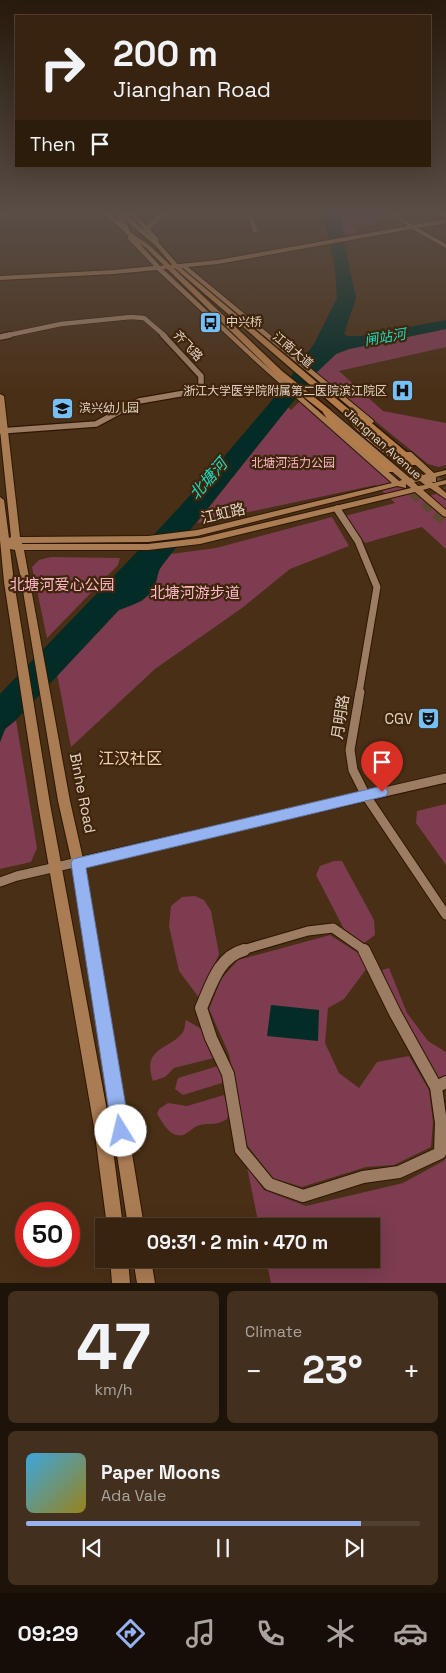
<!DOCTYPE html>
<html lang="en">
<head>
<meta charset="utf-8">
<style>
	:root { --surface:#372310; --page:#422f1e; --text:#f1f3f6; --muted:#aaa49f; --line:#514030; --accent:#95b2f1 }
	body { margin:0; font-family:"Space Grotesk","Noto Sans SC",sans-serif; background:var(--page); color:var(--text); height:100vh; display:flex; flex-direction:column; font-size:19px; white-space:nowrap }
	* { box-sizing:border-box; margin:0 }
	p { font-size:16px; color:var(--muted) }
	.icon { flex:none; width:28px; height:28px; fill:none; stroke:currentColor; stroke-width:2; stroke-linecap:round; stroke-linejoin:round }
	.map { position:relative; height:1283px; overflow:hidden }
	.details { display:flex; flex-direction:column; gap:8px; padding:8px; background:#1e1309; flex:1 }
	.details>* { flex:none }
	.hud { position:absolute; left:15px; top:15px; width:416px; height:152px; border-radius:0px; box-shadow:0 5px 20px #0002,0 0 0 1px var(--line); background:#372310; color:var(--text); overflow:hidden }
	.speed { position:absolute; left:15px; top:1202px; display:flex; gap:10px; font-size:25px; font-weight:700; text-align:center }
	.speed>* { display:grid; place-content:center; width:65px; height:65px; border-radius:50%; background:var(--surface); box-shadow:0 5px 20px #0002,0 0 0 1px var(--line); line-height:1 }
	.speed .limit { border:8px solid #d22; background:#fff; color:#111 }
	.pin { position:absolute; display:grid; place-items:center; width:42px; height:42px; color:#fff; margin:-51px -21px; border-radius:50% 50% 50% 0; rotate:-45deg; box-shadow:0 0 5px #0007 }
	.pin .icon { rotate:45deg }
	.me { position:absolute; width:55px; margin:-28px; rotate:351deg; stroke-linejoin:round; filter:drop-shadow(0 0 4px #0008) }
	.turn { display:flex; align-items:center; gap:18px; height:105px; padding:0 15px; font-size:22px }
	.turn .icon { width:65px; height:65px; stroke-width:2.5 }
	.turn b { display:block; font-size:35px; line-height:42px }
	.then { display:flex; align-items:center; height:48px; padding:0 15px; background:#0003; gap:10px; font-size:19px }
	.big { font-size:38px; font-weight:800; line-height:1.1 }
	.details .card { flex:1; display:flex; flex-direction:column; justify-content:center; gap:8px; min-width:0; padding:0 18px; border-radius:8px; background:var(--page) }
	.details .dial { align-items:center; gap:0 }
	.dial b { font-size:65px; line-height:1 }
	.song { display:flex; align-items:center; gap:15px }
	.cover { width:60px; height:60px; border-radius:8px; background:linear-gradient(135deg,hsl(200 70% 55%),hsl(50 70% 35%)) }
	.played { height:5px; border-radius:2px; background:linear-gradient(90deg,var(--accent) 85%,var(--line) 85%) }
	.keys { display:flex; justify-content:space-around; direction:ltr }
	.heat { display:flex; justify-content:space-between; align-items:center; font-size:28px; direction:ltr }
	.details .tiles { flex:1; display:grid; gap:8px; grid-template-columns:1fr 1fr }
	.card:last-child { grid-column:span 2 }
	.trip { position:absolute; left:95px; top:1218px; width:285px; height:50px; border-radius:0px; background:var(--surface); box-shadow:0 5px 20px #0002,0 0 0 1px var(--line); font-weight:800; line-height:50px; text-align:center }
	.tabs { display:flex; height:80px; justify-content:space-around; align-items:center; background:#160e06; color:var(--muted) }
	.tabs .icon { width:35px; height:35px }
	.tabs .active { color:var(--accent) }
	.tabs b { font-size:22px; color:var(--text) }
	.map>svg:first-child { display:block }
	.green { fill:#7d3c50 }
	.water { fill:#032c27 }
	.lines { fill:none; stroke-linecap:round; stroke-linejoin:round }
	.highway-tunnel-far1 { stroke:#604730; stroke-width:8; stroke-dasharray:8 4.5; stroke-linecap:butt }
	.highway-tunnel { stroke:#604730; stroke-width:11; stroke-dasharray:11 5; stroke-linecap:butt }
	.minor-far4-casing { stroke:#2e1600; stroke-width:5.5 }
	.minor-far3-casing { stroke:#2e1600; stroke-width:8 }
	.minor-far2-casing { stroke:#2e1600; stroke-width:9 }
	.minor-far1-casing { stroke:#2e1600; stroke-width:11 }
	.minor-casing { stroke:#2e1600; stroke-width:14 }
	.major-casing { stroke:#2e1600; stroke-width:2 }
	.highway-casing { stroke:#2e1600; stroke-width:3 }
	.minor-far4 { stroke:#9c7d63; stroke-width:4.5 }
	.minor-far3 { stroke:#9c7d63; stroke-width:5.5 }
	.minor-far2 { stroke:#9c7d63; stroke-width:7 }
	.minor-far1 { stroke:#9c7d63; stroke-width:9 }
	.minor { stroke:#9c7d63; stroke-width:12 }
	.major { fill:#aa7c53; fill-rule:evenodd }
	.highway { fill:#b37c49; fill-rule:evenodd }
	.route { fill:#95b2f1; stroke:#61749d }
	.labels { text-anchor:middle; dominant-baseline:central; stroke-width:4.5; stroke-linejoin:round; paint-order:stroke }
	.far-poi-label { font-size:12px; fill:#e3d2c4; stroke:#3e250b; text-anchor:start }
	.far-street-label { font-size:12px; fill:#e3d2c4; stroke:#3e250b }
	.far-park-label { font-size:12px; fill:#fdb7c9; stroke:#3e250b }
	.far-water-label { font-size:14px; font-style:italic; fill:#18ddc7; stroke:#3e250b }
	.street-label { font-size:15px; fill:#e3d2c4; stroke:#3e250b }
	.park-label { font-size:15px; fill:#fdb7c9; stroke:#3e250b }
	.poi-label { font-size:15px; fill:#e3d2c4; stroke:#3e250b; text-anchor:end }
	.water-label { font-size:16px; font-style:italic; fill:#18ddc7; stroke:#3e250b }
	.neighbourhood-label { font-size:16px; fill:#f3d1b5; stroke:#3e250b }
</style>
</head>
<body>
<div class="map">
<svg width="446" height="1283" viewBox="0 0 446 1283">
	<rect width="100%" height="100%" fill="#492f16"/>
	<path class="green" d="M340,214H380L390,220L365,222L379,223L381,225L356,226L357,233L344,234Z
		M446,329V347L339,371L383,411L446,423V465L439,467L428,464L316,373L336,354L349,349Z
		M302,399L418,499L446,491V549L422,527L365,543L345,516L395,503L376,485L197,523L288,407L291,410Z
		M332,517L349,546L290,569L242,608L155,669L71,747L57,674L119,610L142,601L154,589L156,574L171,554L216,548Z
		M51,557L120,558L118,565L47,638L32,567L39,560Z
		M16,720L37,848L31,862L0,869V742L5,729Z
		M446,804V865L416,823L417,811Z
		M334,861H342L374,920L375,935L364,943L344,929L316,875L320,866Z
		M195,896L204,900L211,911L219,954L200,999L179,971L169,926L171,906L182,897Z
		M330,935L361,955L367,968L344,999L328,1008L325,1043L339,1073L359,1088L377,1062L409,1056L429,1090L433,1122L431,1147L394,1165L366,1167L302,1187L273,1178L247,1145L229,1054L209,1009L221,979L238,960Z
		M389,968L407,1013L428,1041L446,1052V1075L437,1080L403,1019L382,970Z
		M186,1020L205,1031L214,1058L174,1068L165,1077L153,1081C141,1047 170,1050 183,1032C185,1029 185,1023 186,1020Z
		M218,1066L224,1074L222,1083L183,1095L175,1089L178,1078Z
		M224,1095L229,1112L227,1119C213,1127 212,1122 200,1125C194,1126 189,1133 183,1135C170,1138 163,1123 157,1114L159,1109L168,1103L187,1106Z
		M446,1153V1283H271L266,1259H371V1226H259L247,1167L264,1190L306,1206L403,1183L445,1160Z"/>
	<path class="water" d="M323,214H340L343,237L356,298L344,334L347,336H360L446,320V329L349,349L336,354L316,373C265,437 214,500 163,564C156,572 158,584 152,591C143,602 132,605 119,610L16,720L5,729L0,742V694L161,527L206,478L284,386L314,344L337,298L335,268Z
		M271,1005L319,1010L318,1041L267,1036Z"/>
	<g class="lines">
		<path class="highway-tunnel-far1" d="M390,470L414,492
			M425,472L446,487"/>
		<path class="highway-tunnel" d="M412,491L446,522"/>
		<defs>
			<path id="minor-far4" d="M249,214L255,230
				M444,214L446,215
				M0,215L6,214
				M147,229L162,214
				M4,336L61,324L131,317L144,318L165,336"/>
			<path id="minor-far3" d="M0,337L10,335
				M0,431L96,424L139,401L191,392L201,385V376L163,335"/>
			<path id="minor-far2" d="M337,509L358,541L377,587L359,693"/>
			<path id="minor-far1" d="M360,692L350,750L353,770L366,796L446,915
				M0,882L17,876L446,778
				M239,951L308,931L333,928L366,951"/>
			<path id="minor" d="M244,950C218,957 211,986 201,1008L211,1038L228,1074L241,1150L269,1184L303,1196L363,1177L399,1172L440,1153L441,1123L436,1087L395,1013L364,950
				M436,1087L446,1082"/>
			<path id="major" d="M104,214H109L130,231L125,232Z
				M130,214H135L158,238L159,245H155L153,239Z
				M388,214H394L413,225L446,219V223L418,228L446,244V248L412,229L218,264L188,267L373,420L374,422L370,424L183,268L163,269L263,363L399,481L402,480L323,413V409H329L410,478L416,477C396,461 355,435 344,413L345,411H351C364,434 402,458 423,475L426,474L405,456V452H411L434,473L446,470V474L436,477V482H432L433,483L446,480V484L438,486L446,493V499L430,488L423,490L446,510V517L443,516L415,492L200,544L148,550H24L70,801L84,863L144,1226H128L72,863L58,801L21,579L15,550L10,549L14,582L50,804L110,1127L123,1226H107L94,1127L38,804L4,582L0,540V497L4,500L9,538L11,537L0,430V394L4,396L20,537L148,536L197,530L392,483L259,365L157,270L114,274L0,280V276L114,270L154,266L128,239V236L131,234L160,266L218,260L408,226ZM420,481L425,485L418,486L414,482ZM406,484L411,488L200,538L148,544H22V543L148,542L197,536L397,486L406,488Z
				M110,1259H128L130,1283H112Z
				M133,1259H151L155,1283H137Z"/>
			<path id="highway" d="M125,214L159,243L180,267L351,411L361,414L417,461V465H411L355,418L345,415L176,269L155,245L125,220L130,232L149,245L282,371L329,409L336,422L393,468V472H387L330,425L323,412L276,375L145,247L126,234L116,216Z"/>
		</defs>
		<use href="#minor-far4" class="minor-far4-casing"/>
		<use href="#minor-far3" class="minor-far3-casing"/>
		<use href="#minor-far2" class="minor-far2-casing"/>
		<use href="#minor-far1" class="minor-far1-casing"/>
		<use href="#minor" class="minor-casing"/>
		<use href="#major" class="major-casing"/>
		<use href="#highway" class="highway-casing"/>
		<use href="#minor-far4" class="minor-far4"/>
		<use href="#minor-far3" class="minor-far3"/>
		<use href="#minor-far2" class="minor-far2"/>
		<use href="#minor-far1" class="minor-far1"/>
		<use href="#minor" class="minor"/>
		<use href="#major" class="major"/>
		<use href="#highway" class="highway"/>
	</g>
	<linearGradient id="sky" x2="0" y2="1"><stop stop-color="#281a0c"/><stop offset="0.54" stop-color="#594d47"/><stop offset="1" stop-color="#594d47" stop-opacity="0"/></linearGradient>
	<rect width="446" height="394" fill="url(#sky)"/>
	<path class="route" d="M382,786L386,788L388,792L386,796L382,797L86,868L130,1131L127,1137L121,1140L115,1137L112,1131L71,863L73,859Z"/>
	<defs>
		<symbol id="bus-square" viewBox="-11 -11 22 22"><rect x="-9" y="-9" width="18" height="18" rx="4" fill="#76c0f7" stroke="#3e250b"/><path d="M-5-6H5V4H4V6H2V4H-2V6H-4V4H-5ZM-3.5-4V0h7V-4ZM-3.5 1.2v1.5H-2V1.2ZM2 1.2v1.5H3.5V1.2Z" fill="#111"/></symbol>
		<symbol id="hospital-square" viewBox="-11 -11 22 22"><rect x="-9" y="-9" width="18" height="18" rx="4" fill="#76c0f7" stroke="#3e250b"/><path d="M-5-5h3v3.5h4V-5h3V5h-3V1.5h-4V5h-3Z" fill="#111"/></symbol>
		<symbol id="school-square" viewBox="-11 -11 22 22"><rect x="-9" y="-9" width="18" height="18" rx="4" fill="#76c0f7" stroke="#3e250b"/><path d="M0-5L7-2L0 1L-7-2ZM-4 1L0 2.5L4 1V4Q0 6-4 4Z" fill="#111"/></symbol>
		<symbol id="theatre-square" viewBox="-11 -11 22 22"><rect x="-9" y="-9" width="18" height="18" rx="4" fill="#76c0f7" stroke="#3e250b"/><path d="M-5-5.5Q0-4 5-5.5V0Q5 5 0 6Q-5 5-5 0ZM-3.3-2.5H-1v1.5H-3.3ZM1-2.5H3.3v1.5H1ZM-2.8 1Q0 5.5 2.8 1Z" fill="#111"/></symbol>
	</defs>
	<g fill-rule="evenodd">
		<use href="#bus-square" x="198" y="310" width="25" height="25"/>
		<use href="#hospital-square" x="390" y="378" width="25" height="25"/>
		<use href="#school-square" x="50" y="396" width="25" height="25"/>
		<use href="#theatre-square" x="416" y="706" width="25" height="25"/>
	</g>
	<g class="labels">
		<g class="far-poi-label">
			<text x="226" y="322">中兴桥</text>
			<text x="387" y="391" text-anchor="end">浙江大学医学院附属第二医院滨江院区</text>
			<text x="79" y="408">滨兴幼儿园</text>
		</g>
		<g class="far-street-label">
			<text transform="translate(188 346) rotate(47)">齐飞路</text>
			<text transform="translate(293 350) rotate(40)">江南大道</text>
			<text transform="translate(383 444) rotate(42)">Jiangnan Avenue</text>
		</g>
		<g class="far-park-label">
			<text x="293" y="463">北塘河活力公园</text>
		</g>
		<g class="far-water-label">
			<text transform="translate(385 337) rotate(-10)">闸站河</text>
		</g>
		<g class="street-label">
			<text transform="translate(223 513) rotate(-13)">江虹路</text>
			<text transform="translate(340 717) rotate(-81)">月明路</text>
			<text transform="translate(83 793) rotate(79)">Binhe Road</text>
		</g>
		<g class="park-label">
			<text x="62" y="584">北塘河爱心公园</text>
			<text x="195" y="592">北塘河游步道</text>
		</g>
		<g class="poi-label">
			<text x="413" y="718">CGV</text>
		</g>
		<g class="water-label">
			<text transform="translate(208 479) rotate(-49)">北塘河</text>
		</g>
		<g class="neighbourhood-label">
			<text x="130" y="758">江汉社区</text>
		</g>
	</g>
</svg>
<div class="speed"><div class="limit">50</div></div>
<div class="pin" style="left:382px;top:792px;background:#d93025"><svg class="icon" aria-label="arrive" viewBox="0 0 24 24"><path d="M6 21V4h12l-3 4 3 4H6"/></svg></div>
<svg class="me" style="left:121px;top:1131px" viewBox="-20 -20 40 40"><circle r="19" fill="#fff"/><path d="M0-13L10 11 0 6-10 11z" fill="#95b2f1"/></svg>
<div class="trip">09:31 · 2 min · 470 m</div>
<div class="hud">
<div class="turn"><svg class="icon" aria-label="right" viewBox="0 0 24 24"><path d="M7 20v-9h11M14 6l5 5-5 5"/></svg><div><b>200 m</b>Jianghan Road</div></div>
<div class="then">Then<svg class="icon" aria-label="arrive" viewBox="0 0 24 24"><path d="M6 21V4h12l-3 4 3 4H6"/></svg></div>
</div>
</div>
<section class="details">
<div class="tiles">
<div class="card dial"><b>47</b><p>km/h</p></div>
<div class="card"><p>Climate</p>
<div class="heat"><a>−</a><b class="big">23°</b><a>+</a></div>
</div>
<div class="card">
<div class="song"><i class="cover"></i><div><b>Paper Moons</b><p>Ada Vale</p></div></div>
<div class="played"></div>
<div class="keys"><svg class="icon" aria-label="previous" viewBox="0 0 24 24"><path d="M18 5L8 12l10 7zM5 5v14"/></svg><svg class="icon" aria-label="pause" viewBox="0 0 24 24"><path d="M8 5v14M16 5v14"/></svg><svg class="icon" aria-label="next" viewBox="0 0 24 24"><path d="M6 5l10 7-10 7zM19 5v14"/></svg></div>
</div>
</div>
</section>
<nav class="tabs">
<b>09:29</b>
<svg class="icon active" aria-label="directions" viewBox="0 0 24 24"><path d="M12 3l9 9-9 9-9-9zM9 14v-3h6M13 9l2 2-2 2"/></svg>
<svg class="icon" aria-label="music" viewBox="0 0 24 24"><path d="M9 18V5l10-2v13"/><circle cx="6" cy="18" r="3"/><circle cx="16" cy="16" r="3"/></svg>
<svg class="icon" aria-label="phone" viewBox="0 0 24 24"><path d="M5 4h4l2 5-3 2q2 4 5 5l2-3 5 2v4C11 20 4 13 5 4z"/></svg>
<svg class="icon" aria-label="climate" viewBox="0 0 24 24"><path d="M12 3v18M4 7l16 10M4 17L20 7"/></svg>
<svg class="icon" aria-label="car" viewBox="0 0 24 24"><path d="M5 17H2v-5l4-1 3-4h7l3 4 3 1v5h-3M9 17h6M6 11h13"/><circle cx="7" cy="17" r="2"/><circle cx="17" cy="17" r="2"/></svg>
</nav>
</body>
</html>
